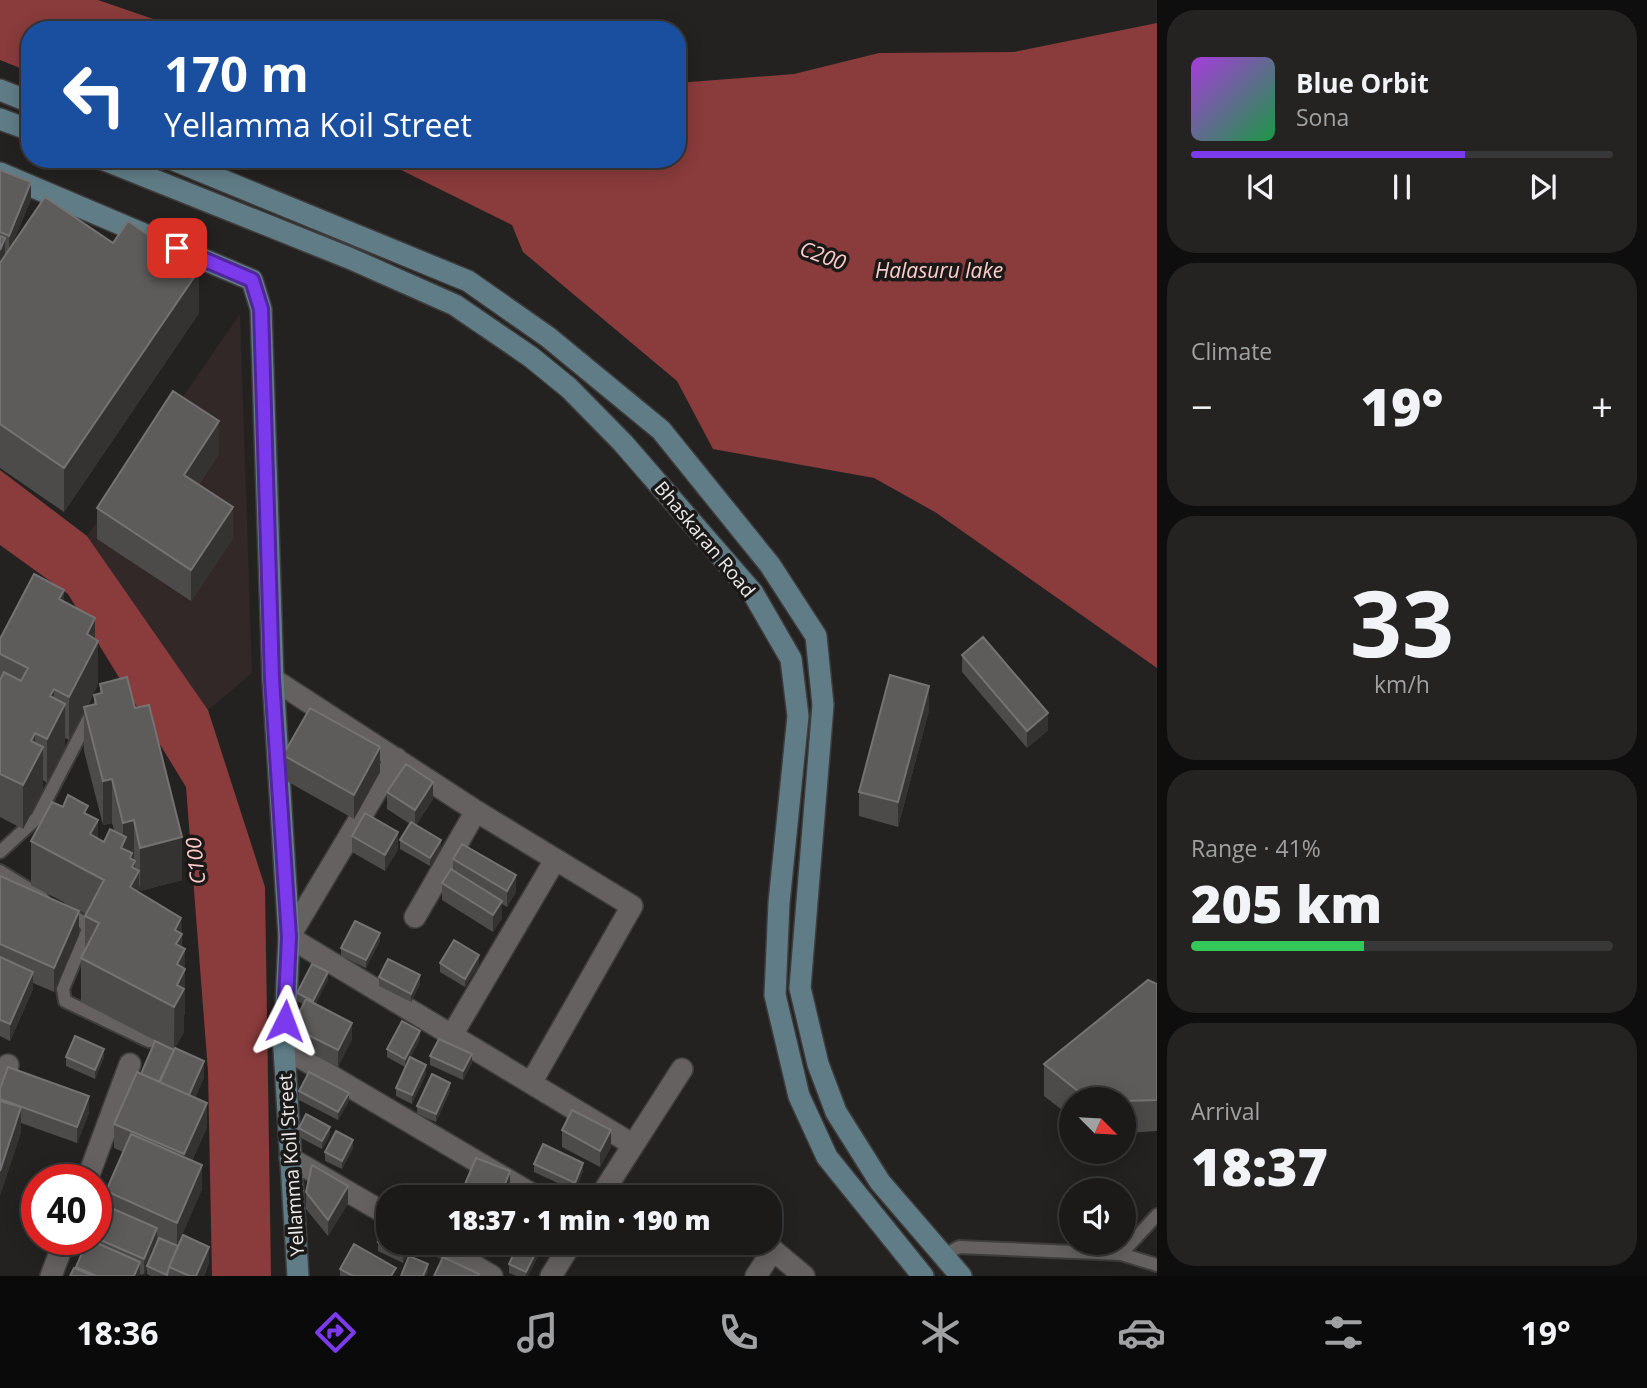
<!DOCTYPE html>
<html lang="en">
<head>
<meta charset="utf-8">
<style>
	:root { --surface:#1b1a19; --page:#242322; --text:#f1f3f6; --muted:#a0a1a2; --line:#393838; --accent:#7c3aed }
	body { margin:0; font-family:"Open Sans",sans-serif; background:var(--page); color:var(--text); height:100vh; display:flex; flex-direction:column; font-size:26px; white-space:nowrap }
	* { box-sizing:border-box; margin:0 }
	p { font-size:23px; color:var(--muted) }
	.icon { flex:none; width:38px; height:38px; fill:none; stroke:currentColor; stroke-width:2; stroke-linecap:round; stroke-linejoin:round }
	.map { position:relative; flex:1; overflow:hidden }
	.details { display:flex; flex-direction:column; gap:10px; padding:10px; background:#0f0e0e; width:490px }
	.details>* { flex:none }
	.hud { position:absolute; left:21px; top:21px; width:665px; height:147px; border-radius:28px; box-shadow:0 4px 18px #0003,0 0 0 2px var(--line); background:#1a4fa0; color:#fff; overflow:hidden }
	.needle { width:46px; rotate:114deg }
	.buttons { position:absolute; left:1059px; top:1087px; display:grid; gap:14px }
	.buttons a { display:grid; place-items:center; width:77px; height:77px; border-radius:50%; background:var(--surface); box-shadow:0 4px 18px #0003,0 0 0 2px var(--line); font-size:35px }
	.speed { position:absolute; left:21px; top:1164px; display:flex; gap:14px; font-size:35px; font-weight:700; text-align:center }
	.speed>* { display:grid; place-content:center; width:91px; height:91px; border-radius:50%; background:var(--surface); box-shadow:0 4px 18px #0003,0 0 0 2px var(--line); line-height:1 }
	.speed .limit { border:10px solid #d22; background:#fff; color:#111 }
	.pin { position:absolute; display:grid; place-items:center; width:60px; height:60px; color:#fff; margin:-30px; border-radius:14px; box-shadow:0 4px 10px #0006 }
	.me { position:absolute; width:77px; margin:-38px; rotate:3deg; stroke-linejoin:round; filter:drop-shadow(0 0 5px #0008) }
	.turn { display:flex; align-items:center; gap:24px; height:147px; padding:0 28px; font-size:32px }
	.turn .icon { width:91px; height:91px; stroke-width:2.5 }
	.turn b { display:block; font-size:49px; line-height:60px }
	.big { font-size:52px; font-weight:800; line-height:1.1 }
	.details .tile { flex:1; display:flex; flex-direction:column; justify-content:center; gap:10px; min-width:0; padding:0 24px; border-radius:28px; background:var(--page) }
	.details .dial { align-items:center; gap:0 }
	.dial b { font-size:91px; line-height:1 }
	.song { display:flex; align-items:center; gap:21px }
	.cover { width:84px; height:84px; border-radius:10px; background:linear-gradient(135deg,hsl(280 70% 55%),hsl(140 70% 35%)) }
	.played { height:7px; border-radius:4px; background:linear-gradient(90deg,var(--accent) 65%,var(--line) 65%) }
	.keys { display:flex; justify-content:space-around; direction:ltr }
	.heat { display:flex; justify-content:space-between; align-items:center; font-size:38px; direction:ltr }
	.charge { height:10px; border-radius:5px; background:linear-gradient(90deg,#34c759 41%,var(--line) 0) }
	.trip { position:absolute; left:376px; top:1185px; width:406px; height:70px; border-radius:28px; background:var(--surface); box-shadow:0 4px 18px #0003,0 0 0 2px var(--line); font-weight:800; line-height:70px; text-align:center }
	.tabs { display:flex; height:112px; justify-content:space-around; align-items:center; background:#0b0a0a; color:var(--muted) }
	.tabs .icon { width:49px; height:49px }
	.tabs .selected { color:var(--accent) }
	.tabs b { font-size:32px; color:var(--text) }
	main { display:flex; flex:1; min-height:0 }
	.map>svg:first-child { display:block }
	.built { fill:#322828 }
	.water { fill:#8a3b3b }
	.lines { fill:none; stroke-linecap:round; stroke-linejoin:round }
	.lane-casing { stroke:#3e3c3c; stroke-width:16 }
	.street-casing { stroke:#3e3c3c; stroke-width:24 }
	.secondary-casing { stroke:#3e3c3c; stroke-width:24 }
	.lane { stroke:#646160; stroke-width:12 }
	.street { stroke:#646160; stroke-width:21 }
	.secondary { stroke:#607d87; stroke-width:21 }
	.wall { fill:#4d4a4a }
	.shaded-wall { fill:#353332 }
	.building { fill:#5e5b5b; stroke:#747272; stroke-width:2 }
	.route-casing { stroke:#51269a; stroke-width:18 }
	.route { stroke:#7c3aed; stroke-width:12 }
	.labels { text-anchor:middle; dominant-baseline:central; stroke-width:7; stroke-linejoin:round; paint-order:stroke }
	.street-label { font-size:19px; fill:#eceaea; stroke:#1b1818 }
	.water-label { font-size:21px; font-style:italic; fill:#fecdca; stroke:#1b1818 }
</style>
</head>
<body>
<main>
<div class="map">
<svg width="1157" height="1276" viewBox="0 0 1157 1276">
	<rect width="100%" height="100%" fill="#242221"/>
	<path class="built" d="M240,314L252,673L208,710L87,536Z"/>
	<path class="water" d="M0,0H98L185,30H30V72L0,60Z
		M1157,23V668L935,512L874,478L713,449L677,381L523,252L512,225L379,159H677V83L794,74L879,53L1014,52Z
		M0,470L87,536L208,710L265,887L271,1276H212L208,1071L186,787L68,594L0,545Z"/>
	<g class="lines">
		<defs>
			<path id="lane" d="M0,852L37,818L89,718
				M0,871L42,897
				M66,911L84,923L88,929L63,989L65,1001L149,1041
				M1121,1254L1157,1265
				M942,1256L959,1247L1121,1254L1157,1215"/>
			<path id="street" d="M273,679L476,811L632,906L531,1083
				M396,758L289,937L632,1144
				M415,917L476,811
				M452,1035L555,860
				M284,1048L537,1197
				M0,1089L8,1065
				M290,1158L388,1215
				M87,1180L130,1064
				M600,1197L682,1069
				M435,1242L492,1276
				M51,1276L65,1239
				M551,1276L572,1242
				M756,1276L773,1250L804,1276"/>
			<path id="secondary" d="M0,90L30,102
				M0,119L30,130
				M102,159L349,258L455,305L531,357L569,388L623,443L753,593L791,659L798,716L779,903L775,995L799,1096L827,1157L923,1276
				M171,159L468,281L548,337L661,430L770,565L816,636L823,705L800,988L818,1064L836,1112L880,1182L961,1276
				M0,173L252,280L261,309L273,679L289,937L284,1048L298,1276"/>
		</defs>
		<use href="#lane" class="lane-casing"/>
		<use href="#street" class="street-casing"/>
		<use href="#secondary" class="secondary-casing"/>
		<use href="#lane" class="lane"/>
		<use href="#street" class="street"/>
		<use href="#secondary" class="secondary"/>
	</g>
	<path class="wall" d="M0,170L31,199L11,247L199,313L64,512L0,468Z
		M219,453L199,484L233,538L191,601L97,539V508Z
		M64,602L95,639L98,684L87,707L94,705V695L100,693V684L135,708L182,880L140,891L139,884V892L181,918L182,947L185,949V1012L184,1016V1032L175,1048L204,1077L195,1098L207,1127L192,1161L202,1189L177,1246L209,1263L204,1276H151L147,1274V1268L145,1273L142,1275L140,1274V1276H70L76,1269L88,1239H96V1217L106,1206V1191L123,1152L114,1148V1124L141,1074L166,1046L81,1002V958L85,951V916L86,914L31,885V841L63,807L88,815L98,838L104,842L114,830L112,823L103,825L84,751V711L69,740L65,738V748L47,783L43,780V790L23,829L0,817V639Z
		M962,655L1048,730L1027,748L962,672Z
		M929,710L898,827L859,816V792Z
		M283,755L380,772L354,819L283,779Z
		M387,792L433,799L416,825L441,849L430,866L400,849V840L410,824L387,809Z
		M352,836L398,849L385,871L352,852Z
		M453,859L516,892L507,907L502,904V918L493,932L442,900V883L453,870Z
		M0,876L79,935L54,992L33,983V989L10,1041L0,1036Z
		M380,941L366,968L341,956V948Z
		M440,963L479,964L465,987L440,972Z
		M379,977L420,984L411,1002L379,986Z
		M328,980L315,1004L352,1039L338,1067L292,1044V1027L303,1004L297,1001V993Z
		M1157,984V1131L1124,1133V1099H1071V1117L1044,1096V1064Z
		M420,1039L410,1058L426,1074L412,1104L396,1096V1088L405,1067L387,1057V1049Z
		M430,1056L472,1063L463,1080L430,1065Z
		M66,1057H104L95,1079L66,1066Z
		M0,1089L89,1113L77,1143L21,1123V1132L0,1195Z
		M299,1091L349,1101L338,1120L299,1100Z
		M450,1091L436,1122L417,1114V1106Z
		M299,1128L330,1135L322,1149L299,1137Z
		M562,1130L611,1147L600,1167L562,1147Z
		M353,1148L342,1169L325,1161V1152Z
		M534,1164L583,1171L575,1191L534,1172Z
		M465,1184L510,1188L506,1197H465Z
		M306,1192L348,1203L328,1236L306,1209Z
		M378,1242H412V1245L403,1263L378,1251Z
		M539,1254L528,1276H516L509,1273V1264Z
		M340,1269L396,1276H340Z"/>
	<path class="shaded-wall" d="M31,182V199L9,253V236Z
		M5,238V255L0,266V250Z
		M199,270V313L64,512V468Z
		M219,421V453L184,506V475Z
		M233,507V538L191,601V570Z
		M64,590V633L59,599Z
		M95,618V647L98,641V684L85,710L84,707V711L69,740V697L87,634Z
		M929,686V710L898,827V802Z
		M54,689V725L65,704V748L47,783V739L50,696Z
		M1048,713V730L1027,748V731Z
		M35,733V761L43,747V790L23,829V785L31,741Z
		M380,747V772L354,819V795Z
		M112,779V823L103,825V781Z
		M433,782V799L415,827V810Z
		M98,820V864L90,834Z
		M134,820V863L135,861V877L139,871V914L126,881L121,848L123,844V823Z
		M398,832V849L385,871V855Z
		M182,837V880L140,891V848Z
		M441,840V849L430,866V858Z
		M516,875V892L507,907V891Z
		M502,901V918L493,932V915Z
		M79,911V935L54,992V968Z
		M181,918L182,956L185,949V1012L184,1016V1032L174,1050L175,930Z
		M380,933V941L366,968V960Z
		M479,955V964L465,987V979Z
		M33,972V989L10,1041V1024Z
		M328,972V980L313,1010V1001Z
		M420,975V984L411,1002V994Z
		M352,1023V1039L338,1067V1050Z
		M420,1031V1039L405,1067V1059Z
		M104,1049V1057L95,1079V1070Z
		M472,1054V1063L463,1080V1071Z
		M204,1061V1077L189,1112V1095Z
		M426,1065V1074L412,1104V1095Z
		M450,1083V1091L436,1122V1114Z
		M349,1093V1101L338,1120V1112Z
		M89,1096V1113L77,1143V1127Z
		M207,1103V1127L184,1179V1154Z
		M21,1107V1132L0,1195V1171Z
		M330,1127V1135L322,1149V1141Z
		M611,1130V1147L600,1167V1151Z
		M353,1140V1148L342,1169V1161Z
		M583,1163V1171L575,1191V1183Z
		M202,1165V1189L177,1247V1223Z
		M510,1171V1188L506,1197H500Z
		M348,1186V1203L328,1236V1220Z
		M157,1228V1245L144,1276V1259Z
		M409,1242H412V1245L403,1263V1255Z
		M539,1246V1254L528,1276H526V1272Z
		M209,1247V1263L204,1276H196Z
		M140,1262V1276H134Z
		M428,1264V1273L427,1276H423Z"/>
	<path class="building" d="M0,170L31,182L9,236L0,232Z
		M45,197L113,243L128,221L199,270L64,468L0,424V263Z
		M0,236L5,238L0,250Z
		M173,391L219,421L184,475L233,507L191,570L97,508Z
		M34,574L64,590L59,599L95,618L87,634L98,641L69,697L54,689L50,696L65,704L47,739L35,733L31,741L43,747L23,785L0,774V680L4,672L21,681L28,668L0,654V639Z
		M983,637L1048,713L1027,731L962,655Z
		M890,675L929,686L898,802L859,792Z
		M127,677L135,708L149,705L182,837L140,848L134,820L123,823L112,779L103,781L84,707L96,704L94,695L102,693L100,684Z
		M310,708L380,747L354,795L283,755Z
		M406,764L433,782L415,810L387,792Z
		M68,795L88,806L84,813L98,820L90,834L104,842L110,829L126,837L121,848L132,853L130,858L135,861L132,867L139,871L130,887L181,918L175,930L182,934L176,944L185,949L177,964L185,969L177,985L184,989L174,1007L81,958L99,923L85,916L104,880L31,841L52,802L63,807Z
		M365,813L398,832L385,855L352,836Z
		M411,822L441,840L430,858L400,840Z
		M462,844L516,875L507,891L453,859Z
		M451,869L502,901L493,915L442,883Z
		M0,876L79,911L54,968L0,944Z
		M355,921L380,933L366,960L341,948Z
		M454,940L479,955L465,979L440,963Z
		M0,957L33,972L10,1024L0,1020Z
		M388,959L420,975L411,994L379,977Z
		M312,964L328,972L313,1001L297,993Z
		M1148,980L1157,984V1100L1124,1101V1099H1103L1078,1091L1044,1064Z
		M306,999L352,1023L338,1050L292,1027Z
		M402,1021L420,1031L405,1059L387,1049Z
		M75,1036L104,1049L95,1070L66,1057Z
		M439,1039L472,1054L463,1071L430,1056Z
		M155,1041L174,1050L160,1082L141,1074Z
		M175,1048L204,1061L189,1095L159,1082Z
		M410,1057L426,1065L412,1095L396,1088Z
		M8,1067L89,1096L77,1127L0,1099V1089Z
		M137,1072L207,1103L184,1154L114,1124Z
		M309,1072L349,1093L338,1112L299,1091Z
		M432,1074L450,1083L436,1114L417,1106Z
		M0,1101L21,1107L0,1171Z
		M572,1110L611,1130L600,1151L562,1130Z
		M306,1114L330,1127L322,1141L299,1128Z
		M336,1131L353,1140L342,1161L325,1152Z
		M131,1134L202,1165L177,1223L106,1191Z
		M543,1144L583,1163L575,1183L534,1164Z
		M476,1158L510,1171L500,1197L465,1184Z
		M312,1165L348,1186L328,1220L306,1192Z
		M102,1204L157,1228L144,1259L96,1238V1217Z
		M387,1224L388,1225V1242H409L403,1255L378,1242Z
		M183,1235L209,1247L196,1276H190L169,1267Z
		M159,1238L178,1246L169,1267L167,1275L147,1266Z
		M88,1239L140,1262L134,1276H96L76,1267Z
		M519,1242H531L539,1246L526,1272L509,1264Z
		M354,1244L396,1268L391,1276H353L340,1269Z
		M409,1256L428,1264L423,1276H401Z
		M443,1257L479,1274L478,1276H434Z
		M74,1268L94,1276H70Z"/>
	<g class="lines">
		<defs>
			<path id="route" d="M177,248L252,280L261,309L272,679L289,937L285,1021"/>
		</defs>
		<use href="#route" class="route-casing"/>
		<use href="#route" class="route"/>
	</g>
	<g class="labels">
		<g class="street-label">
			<text transform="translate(705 539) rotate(50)">Bhaskaran Road</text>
			<text transform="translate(291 1165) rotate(-94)">Yellamma Koil Street</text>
		</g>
		<g class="water-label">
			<text transform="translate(823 255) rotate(20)">C200</text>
			<text x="939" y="270">Halasuru lake</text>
			<text transform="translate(195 861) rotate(-96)">C100</text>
		</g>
	</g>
</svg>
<div class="buttons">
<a><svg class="needle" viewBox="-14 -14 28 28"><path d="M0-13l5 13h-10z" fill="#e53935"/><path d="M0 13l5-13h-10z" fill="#a0a1a2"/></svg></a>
<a><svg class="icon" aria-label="sound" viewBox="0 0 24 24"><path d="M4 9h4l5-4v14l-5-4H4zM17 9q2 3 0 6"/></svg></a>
</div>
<div class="speed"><div class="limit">40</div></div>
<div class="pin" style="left:177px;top:248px;background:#d93025"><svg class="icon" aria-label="arrive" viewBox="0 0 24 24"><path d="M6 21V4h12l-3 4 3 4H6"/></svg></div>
<svg class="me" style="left:285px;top:1021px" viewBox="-20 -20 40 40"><path d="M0-17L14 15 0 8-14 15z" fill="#7c3aed" stroke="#fff" stroke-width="4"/></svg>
<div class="trip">18:37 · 1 min · 190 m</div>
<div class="hud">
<div class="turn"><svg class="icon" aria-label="left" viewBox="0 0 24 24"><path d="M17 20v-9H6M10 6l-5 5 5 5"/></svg><div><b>170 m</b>Yellamma Koil Street</div></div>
</div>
</div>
<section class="details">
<div class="tile">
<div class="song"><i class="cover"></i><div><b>Blue Orbit</b><p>Sona</p></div></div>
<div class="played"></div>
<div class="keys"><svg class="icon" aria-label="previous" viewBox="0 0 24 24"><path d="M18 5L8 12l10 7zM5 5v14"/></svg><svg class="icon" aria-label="pause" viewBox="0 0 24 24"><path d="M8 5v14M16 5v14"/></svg><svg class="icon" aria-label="next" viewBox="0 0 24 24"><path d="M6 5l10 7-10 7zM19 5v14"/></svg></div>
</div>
<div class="tile"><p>Climate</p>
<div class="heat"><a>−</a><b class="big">19°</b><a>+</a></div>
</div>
<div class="tile dial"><b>33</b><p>km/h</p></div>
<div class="tile"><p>Range · 41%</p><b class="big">205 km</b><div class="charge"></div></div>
<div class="tile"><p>Arrival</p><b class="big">18:37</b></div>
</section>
</main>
<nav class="tabs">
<b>18:36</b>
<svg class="icon selected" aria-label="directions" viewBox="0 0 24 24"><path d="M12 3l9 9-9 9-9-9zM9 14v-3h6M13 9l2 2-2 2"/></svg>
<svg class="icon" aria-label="music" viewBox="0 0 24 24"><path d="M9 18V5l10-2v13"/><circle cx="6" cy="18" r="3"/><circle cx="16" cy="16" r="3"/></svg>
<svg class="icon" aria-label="phone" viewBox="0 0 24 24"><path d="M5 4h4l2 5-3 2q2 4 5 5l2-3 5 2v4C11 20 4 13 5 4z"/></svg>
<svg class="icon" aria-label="climate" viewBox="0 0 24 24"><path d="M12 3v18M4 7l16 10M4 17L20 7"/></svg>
<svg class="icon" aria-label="car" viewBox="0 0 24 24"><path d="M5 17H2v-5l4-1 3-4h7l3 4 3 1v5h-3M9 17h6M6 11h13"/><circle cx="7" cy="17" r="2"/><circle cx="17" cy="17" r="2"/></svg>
<svg class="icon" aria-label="filters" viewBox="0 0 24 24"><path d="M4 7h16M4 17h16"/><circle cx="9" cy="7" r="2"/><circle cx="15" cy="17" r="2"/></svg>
<b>19°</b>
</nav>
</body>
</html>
